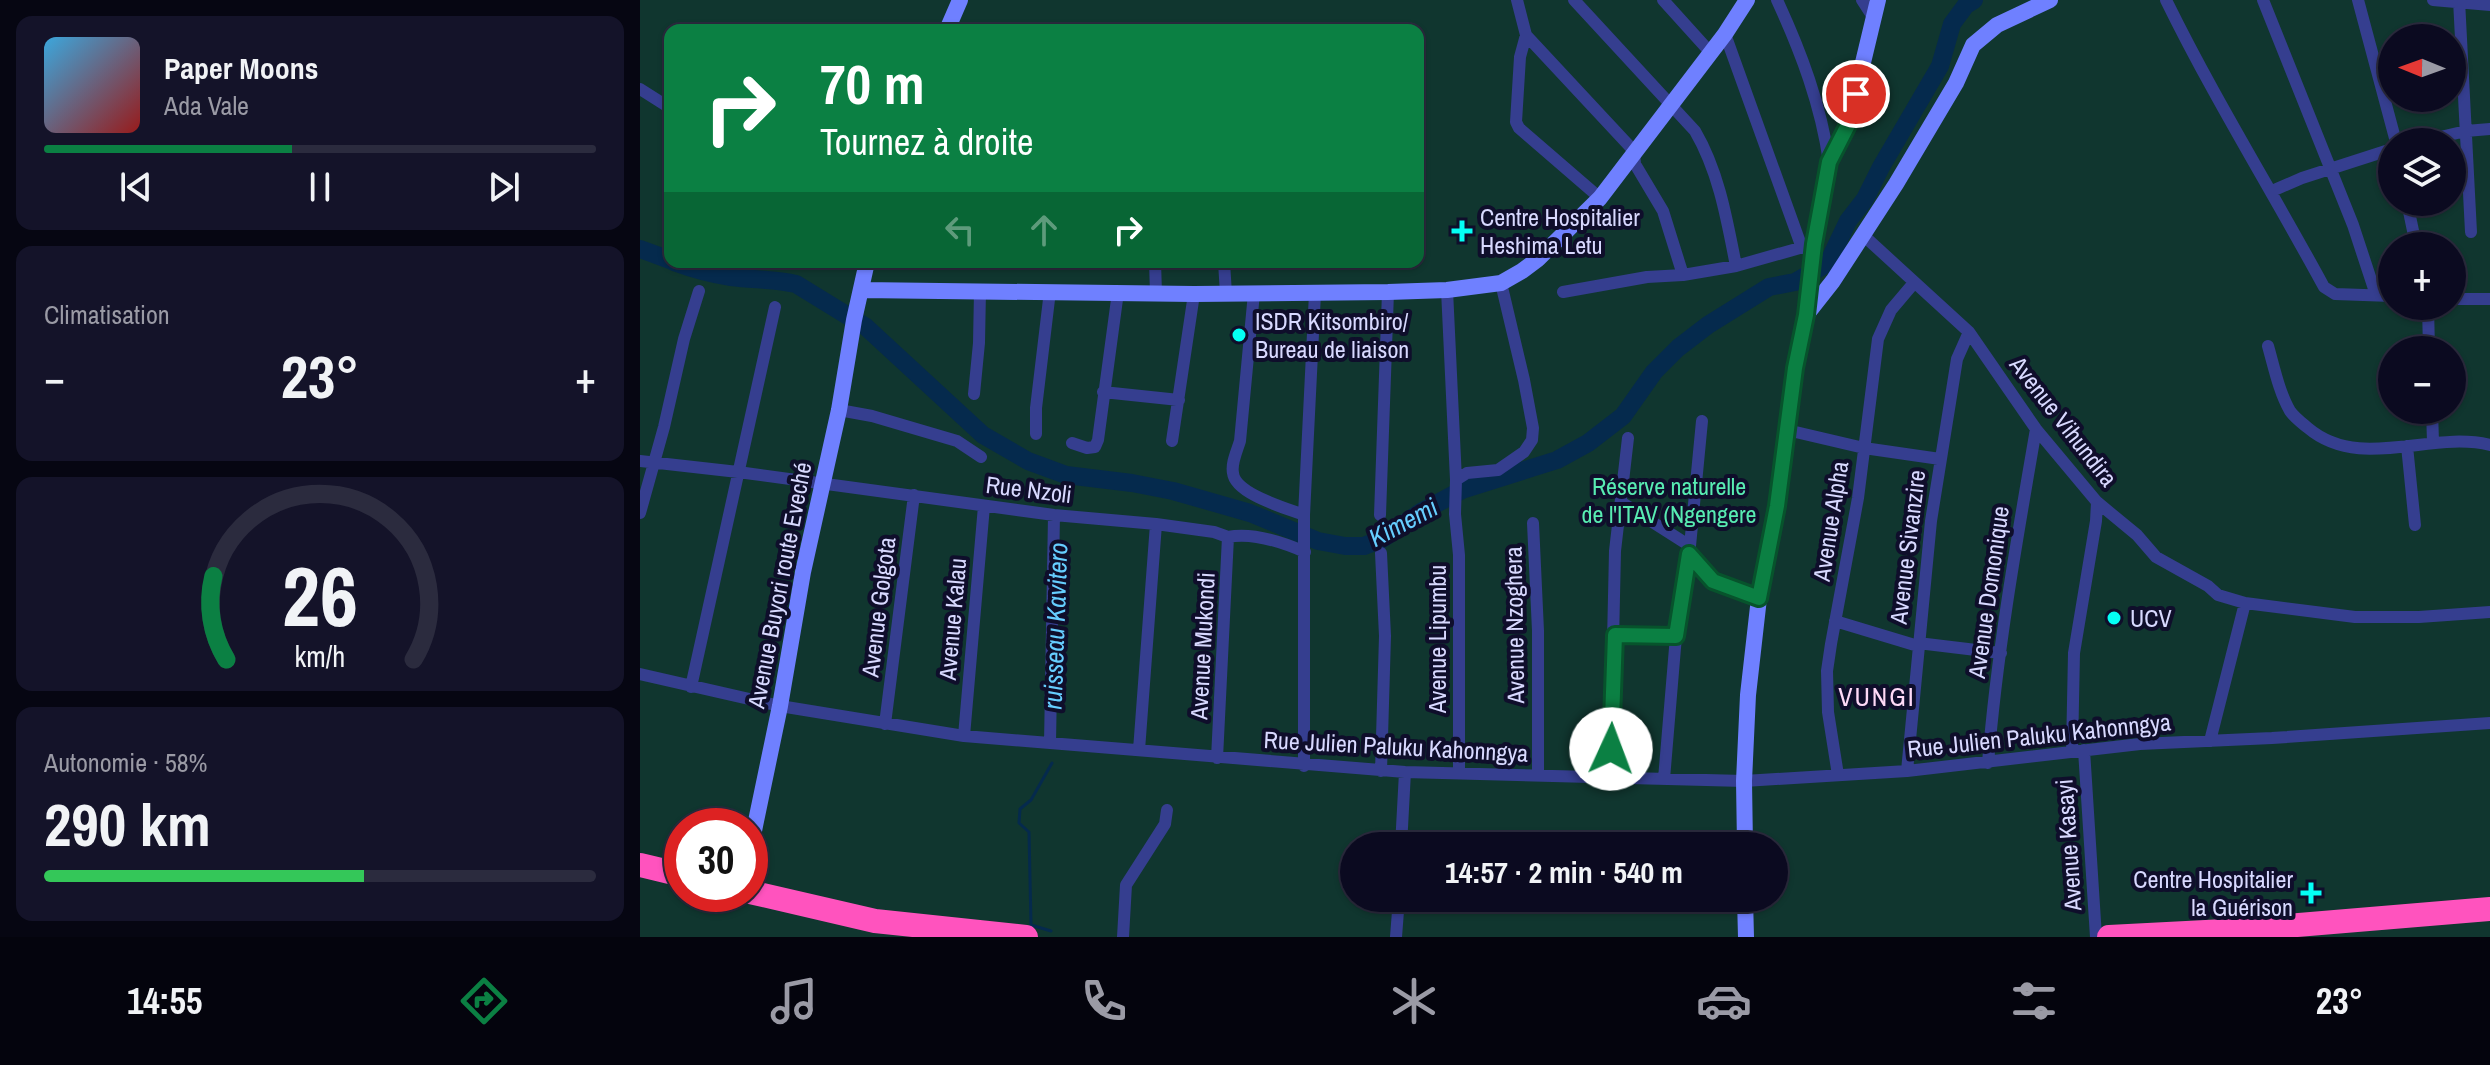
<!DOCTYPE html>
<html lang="fr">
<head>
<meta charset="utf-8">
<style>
	:root { --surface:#0b0a20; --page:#141329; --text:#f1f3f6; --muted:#9a9aa5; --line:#2b2b3e; --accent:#0b8043 }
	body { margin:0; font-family:"Archivo Narrow",sans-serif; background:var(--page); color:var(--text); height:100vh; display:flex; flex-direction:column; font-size:30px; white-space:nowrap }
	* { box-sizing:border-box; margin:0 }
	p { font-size:26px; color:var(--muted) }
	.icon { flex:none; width:44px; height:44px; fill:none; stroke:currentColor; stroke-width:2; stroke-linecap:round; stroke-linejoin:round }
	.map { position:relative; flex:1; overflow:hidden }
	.drawer { display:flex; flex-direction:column; gap:16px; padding:16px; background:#060612; width:640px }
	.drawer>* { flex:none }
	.guide { position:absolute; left:24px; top:24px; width:760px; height:244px; border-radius:16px; box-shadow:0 2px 6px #0004,0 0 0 2px var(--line); background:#0b8043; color:#fff; overflow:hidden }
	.needle { width:52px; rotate:271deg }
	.fabs { position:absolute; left:1738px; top:24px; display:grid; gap:16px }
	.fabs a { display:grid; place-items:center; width:88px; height:88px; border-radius:50%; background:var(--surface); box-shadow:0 2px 6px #0004,0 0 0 2px var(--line); font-size:40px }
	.speed { position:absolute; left:24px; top:808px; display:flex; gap:16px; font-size:40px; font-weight:700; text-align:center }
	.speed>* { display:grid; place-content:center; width:104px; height:104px; border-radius:50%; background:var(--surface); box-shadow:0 2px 6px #0004,0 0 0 2px var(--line); line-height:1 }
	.speed .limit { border:12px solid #d22; background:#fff; color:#111 }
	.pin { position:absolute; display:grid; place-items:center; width:68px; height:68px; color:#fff; margin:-34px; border:4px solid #fff; border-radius:50%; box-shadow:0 2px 8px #0007 }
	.me { position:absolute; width:88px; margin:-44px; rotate:2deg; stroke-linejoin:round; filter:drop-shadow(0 0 6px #0008) }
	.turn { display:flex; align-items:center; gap:28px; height:168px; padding:0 24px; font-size:36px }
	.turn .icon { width:104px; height:104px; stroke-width:2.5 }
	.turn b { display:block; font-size:56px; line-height:68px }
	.lanes { display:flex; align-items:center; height:76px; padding:0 24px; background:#0003; justify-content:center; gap:40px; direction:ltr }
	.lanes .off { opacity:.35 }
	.big { font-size:60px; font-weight:700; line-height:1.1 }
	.drawer .widget { flex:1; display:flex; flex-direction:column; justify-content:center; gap:12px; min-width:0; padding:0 28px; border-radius:16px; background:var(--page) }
	.drawer .dial { align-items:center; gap:0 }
	.dial svg { height:208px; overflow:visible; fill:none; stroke:var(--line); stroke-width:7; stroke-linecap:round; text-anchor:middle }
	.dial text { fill:var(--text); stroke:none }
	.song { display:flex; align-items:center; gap:24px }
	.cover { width:96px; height:96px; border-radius:12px; background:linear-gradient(135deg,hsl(200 70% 55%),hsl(0 70% 35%)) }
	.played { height:8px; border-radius:4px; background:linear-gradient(90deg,var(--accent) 45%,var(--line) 45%) }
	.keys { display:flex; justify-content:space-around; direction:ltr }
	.heat { display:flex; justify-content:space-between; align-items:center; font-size:44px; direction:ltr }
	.charge { height:12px; border-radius:6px; background:linear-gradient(90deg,#34c759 58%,var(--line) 0) }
	.trip { position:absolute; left:700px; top:832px; width:448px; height:80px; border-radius:40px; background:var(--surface); box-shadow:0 2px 6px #0004,0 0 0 2px var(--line); font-weight:700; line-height:80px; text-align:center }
	.menu { display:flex; height:128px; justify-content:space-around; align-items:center; background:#04040d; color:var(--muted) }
	.menu .icon { width:56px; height:56px }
	.menu .on { color:var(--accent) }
	.menu b { font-size:36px; color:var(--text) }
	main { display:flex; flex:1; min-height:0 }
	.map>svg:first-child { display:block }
	.green { fill:#10362f; fill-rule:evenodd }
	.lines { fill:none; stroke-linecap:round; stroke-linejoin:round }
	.stream { stroke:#052a4d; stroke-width:3 }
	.river { stroke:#052a4d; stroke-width:18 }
	.street { stroke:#353e8f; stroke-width:12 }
	.secondary { stroke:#6f80ff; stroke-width:16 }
	.highway { stroke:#ff53be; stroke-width:24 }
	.route-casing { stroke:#07532c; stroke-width:20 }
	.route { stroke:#0b8043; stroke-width:14 }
	.poi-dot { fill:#04fff5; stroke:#0f0e2b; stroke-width:3 }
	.labels { text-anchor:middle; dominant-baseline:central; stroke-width:8; stroke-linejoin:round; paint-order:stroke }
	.poi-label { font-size:24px; fill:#d8d9ff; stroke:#0f0e2b; text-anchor:start }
	.street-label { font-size:24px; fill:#d8d9ff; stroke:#0f0e2b }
	.park-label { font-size:24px; fill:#58ecb2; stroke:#0f0e2b }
	.water-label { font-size:26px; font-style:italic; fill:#66ceff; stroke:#0f0e2b }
	.neighbourhood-label { font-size:26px; letter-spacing:2px; fill:#ffdaf7; stroke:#0f0e2b }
</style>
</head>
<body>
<main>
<section class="drawer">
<div class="widget">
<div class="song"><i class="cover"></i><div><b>Paper Moons</b><p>Ada Vale</p></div></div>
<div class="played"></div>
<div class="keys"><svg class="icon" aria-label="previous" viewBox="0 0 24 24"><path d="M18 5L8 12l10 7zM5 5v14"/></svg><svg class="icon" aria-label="pause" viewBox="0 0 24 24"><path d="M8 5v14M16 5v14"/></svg><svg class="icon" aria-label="next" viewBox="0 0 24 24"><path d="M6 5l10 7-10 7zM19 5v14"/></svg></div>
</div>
<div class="widget"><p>Climatisation</p>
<div class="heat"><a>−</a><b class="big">23°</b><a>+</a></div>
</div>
<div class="widget dial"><svg viewBox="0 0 100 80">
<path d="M14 69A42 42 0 1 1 86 69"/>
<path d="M14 69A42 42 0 0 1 9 37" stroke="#0b8043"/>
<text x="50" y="56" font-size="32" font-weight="700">26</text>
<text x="50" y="72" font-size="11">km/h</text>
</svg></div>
<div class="widget"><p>Autonomie · 58%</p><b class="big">290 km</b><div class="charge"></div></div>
</section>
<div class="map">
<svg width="1850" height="937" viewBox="0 0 1850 937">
	<rect width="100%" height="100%" fill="#0f0e2b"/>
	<path class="green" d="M0,0H1850V937H0ZM30,30H778V262H30ZM1752,38H1812V98H1752ZM1752,142H1812V202H1752ZM1752,246H1812V306H1752ZM1752,350H1812V410H1752ZM42,826H110V894H42ZM714,846H1134V898H714Z"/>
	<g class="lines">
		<path class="stream" d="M420,497L426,474
			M411,931L391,925L389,832L379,823L380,809L391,800L412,763"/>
		<path class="river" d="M0,249L30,260
			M34,262C53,269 71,274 91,277C113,280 135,279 156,284L226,327L343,435L388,461L426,475L492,483L533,491L610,513L678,541L705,546H724L742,539L781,512L822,490L917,460L948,443L983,416L1014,372L1038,348L1068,325L1129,287L1155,282L1188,263L1208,221L1225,199L1241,167L1300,66L1312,24L1326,5L1334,0"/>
		<path class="street" d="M877,0L886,35L994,151L995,164L1023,211L1043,275
			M934,0L1055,131C1079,172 1087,220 1096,266
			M1023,0L1070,52
			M1137,0C1161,52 1181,105 1189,162
			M1222,0L1233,17
			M1526,0C1574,98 1632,191 1684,287L1695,294L1752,296
			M1623,0L1713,225L1736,295
			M1718,0L1756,142
			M1793,0L1850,5
			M1819,0L1831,232
			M1085,34L1162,248
			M886,35L880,57L876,122L879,128L960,198
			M0,89L30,108
			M1779,142L1826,131L1850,129
			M1632,191L1662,178L1752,149
			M1767,202L1776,245
			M1223,235L1329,332L1396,429L1457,502L1497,535L1516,557L1568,586L1578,595L1605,603L1715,617H1779L1850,612
			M515,262L516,293
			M584,262L586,294
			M807,290L816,480L815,514L819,555V773
			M923,292L1007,277L1043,275L1096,266L1174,244
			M614,293L600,441C597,451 591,463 593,473C595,494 646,508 664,515
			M1812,299H1850
			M1788,306L1789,350
			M1628,346C1634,367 1639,392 1650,411C1655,418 1662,423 1668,428C1720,472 1791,430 1850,445
			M463,392L539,400
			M334,394L339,343L340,291
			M199,410L232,416L317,441L341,457
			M1792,410L1793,442
			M1147,430L1224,448L1300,459
			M396,434V408L410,291
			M532,441L554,294
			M432,443L447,448L455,447L458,440L478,292
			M1767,446L1775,525
			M0,461L98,472L414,515L516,524L574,532L588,537
			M816,480L827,473L858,470L884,452L892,440L893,428L884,380L861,283
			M981,502L1050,546
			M0,513L24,427L44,339L59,291
			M740,515L748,292
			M893,523L898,631V775
			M588,537C613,532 642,542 665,552
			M1049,554L1073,581L1119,598
			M1195,621L1278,646
			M975,635L1036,636
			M1278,643L1361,653
			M0,674L140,706L324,736L765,772L1104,781L1267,771L1500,744L1632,738L1850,723
			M51,687L135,307
			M245,724L274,495
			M324,736L344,506
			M1570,741L1605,603
			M410,743L414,515
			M499,750L516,524
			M1444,750L1456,937
			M1432,751L1434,653L1456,521L1457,502
			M577,758L588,537
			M1348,763C1357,651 1377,539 1396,429
			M664,766V515L675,293
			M741,771L745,636L741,553
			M1267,771L1291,521L1317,359L1329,332
			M1198,775L1188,712L1187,671L1191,644L1218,498L1238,339L1251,310L1273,284
			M970,778L975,551L988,438
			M1024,779L1036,636L1050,546L1062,421
			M761,846L765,772
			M483,937L486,885L525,824L527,810
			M756,937L759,898"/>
		<path class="secondary" d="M307,30L320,0
			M222,290L554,294L748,292L807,290L861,283L882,271L898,259L960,198L1085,34L1107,0
			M1167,314L1193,281L1256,184L1316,83L1333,45L1357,25L1410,0
			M1105,846L1104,781L1108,695L1119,598L1137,506L1155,368L1166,315L1174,244L1189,162L1208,125L1238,0
			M110,850L140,706L163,572L199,410L214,320L227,262
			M1105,898L1106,937"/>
		<path class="highway" d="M0,865L42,875
			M110,892L235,921L386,937
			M1469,937L1585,931L1850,909"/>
	</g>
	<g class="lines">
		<defs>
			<path id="route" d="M971,749L975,635L1036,636L1049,554L1073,581L1119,598L1137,506L1155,368L1166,315L1174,244L1189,162L1208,125L1216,94"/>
		</defs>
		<use href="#route" class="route-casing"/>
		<use href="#route" class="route"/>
	</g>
	<g class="poi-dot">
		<path d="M818 219h8v8h8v8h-8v8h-8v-8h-8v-8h8z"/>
		<circle cx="599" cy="335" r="8"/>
		<circle cx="1474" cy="618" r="8"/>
		<path d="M1667 881h8v8h8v8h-8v8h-8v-8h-8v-8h8z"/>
	</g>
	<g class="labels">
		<g class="poi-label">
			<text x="840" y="217">Centre Hospitalier<tspan x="840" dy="28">Heshima Letu</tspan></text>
			<text x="615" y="321">ISDR Kitsombiro/<tspan x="615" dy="28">Bureau de liaison</tspan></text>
			<text x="1490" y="618">UCV</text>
			<text x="1653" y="879" text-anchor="end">Centre Hospitalier<tspan x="1653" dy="28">la Guérison</tspan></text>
		</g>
		<g class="street-label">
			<text transform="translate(1424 421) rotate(52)">Avenue Vihundira</text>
			<text transform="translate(389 489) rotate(7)">Rue Nzoli</text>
			<text transform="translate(1190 521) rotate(-81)">Avenue Alpha</text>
			<text transform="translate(1267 547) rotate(-83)">Avenue Sivanzire</text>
			<text transform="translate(139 585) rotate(-79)">Avenue Buyori route Eveché</text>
			<text transform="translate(1348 592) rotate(-82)">Avenue Domonique</text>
			<text transform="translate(238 607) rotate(-83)">Avenue Golgota</text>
			<text transform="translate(312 619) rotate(-85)">Avenue Kalau</text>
			<text transform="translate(874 625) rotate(-91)">Avenue Nzoghera</text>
			<text transform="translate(797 639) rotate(-90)">Avenue Lipumbu</text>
			<text transform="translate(562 646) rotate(-87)">Avenue Mukondi</text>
			<text transform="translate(1399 735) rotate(-6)">Rue Julien Paluku Kahonngya</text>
			<text transform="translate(756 746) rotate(3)">Rue Julien Paluku Kahonngya</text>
			<text transform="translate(1428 845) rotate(-94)">Avenue Kasayi</text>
		</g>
		<g class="park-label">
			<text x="1029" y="486">Réserve naturelle<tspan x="1029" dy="28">de l'ITAV (Ngengere</tspan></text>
		</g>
		<g class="water-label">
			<text transform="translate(763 522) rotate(-28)">Kimemi</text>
			<text transform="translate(415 626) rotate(-88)">ruisseau Kavitero</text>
		</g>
		<g class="neighbourhood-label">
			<text x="1237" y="696">VUNGI</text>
		</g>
	</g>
</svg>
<div class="fabs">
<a><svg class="needle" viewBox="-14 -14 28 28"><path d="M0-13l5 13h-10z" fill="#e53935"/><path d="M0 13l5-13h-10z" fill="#9a9aa5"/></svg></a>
<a><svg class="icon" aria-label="layers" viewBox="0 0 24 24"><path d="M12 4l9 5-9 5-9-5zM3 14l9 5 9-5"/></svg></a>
<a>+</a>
<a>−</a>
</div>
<div class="speed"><div class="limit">30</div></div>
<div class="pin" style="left:1216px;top:94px;background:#d93025"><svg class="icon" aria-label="arrive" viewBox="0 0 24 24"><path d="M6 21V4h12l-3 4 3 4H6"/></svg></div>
<svg class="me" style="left:971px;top:749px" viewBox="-20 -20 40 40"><circle r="19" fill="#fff"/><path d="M0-13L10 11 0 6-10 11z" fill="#0b8043"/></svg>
<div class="trip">14:57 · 2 min · 540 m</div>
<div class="guide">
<div class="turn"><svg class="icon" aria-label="right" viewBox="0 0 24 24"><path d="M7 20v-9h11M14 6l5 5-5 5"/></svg><div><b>70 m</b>Tournez à droite</div></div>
<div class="lanes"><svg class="icon off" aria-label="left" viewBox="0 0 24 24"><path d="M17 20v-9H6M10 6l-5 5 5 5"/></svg><svg class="icon off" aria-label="ahead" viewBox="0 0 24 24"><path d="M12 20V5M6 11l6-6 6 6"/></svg><svg class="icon" aria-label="right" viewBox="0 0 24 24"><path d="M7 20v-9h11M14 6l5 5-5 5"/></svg></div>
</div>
</div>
</main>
<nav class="menu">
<b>14:55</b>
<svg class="icon on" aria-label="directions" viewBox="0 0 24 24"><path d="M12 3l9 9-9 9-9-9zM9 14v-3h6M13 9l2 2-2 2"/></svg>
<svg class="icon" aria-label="music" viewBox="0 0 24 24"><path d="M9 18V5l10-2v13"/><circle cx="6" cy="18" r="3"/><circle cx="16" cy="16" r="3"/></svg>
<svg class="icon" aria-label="phone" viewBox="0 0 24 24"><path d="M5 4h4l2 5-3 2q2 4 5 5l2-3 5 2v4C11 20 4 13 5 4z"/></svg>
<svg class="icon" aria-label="climate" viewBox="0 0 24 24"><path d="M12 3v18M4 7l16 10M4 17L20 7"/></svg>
<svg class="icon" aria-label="car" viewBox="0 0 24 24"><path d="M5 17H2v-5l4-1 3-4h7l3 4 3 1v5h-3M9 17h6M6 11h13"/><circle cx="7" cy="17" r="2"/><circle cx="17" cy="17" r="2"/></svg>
<svg class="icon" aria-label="filters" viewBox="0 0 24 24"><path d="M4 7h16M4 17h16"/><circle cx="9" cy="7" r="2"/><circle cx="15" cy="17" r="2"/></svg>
<b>23°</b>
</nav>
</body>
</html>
